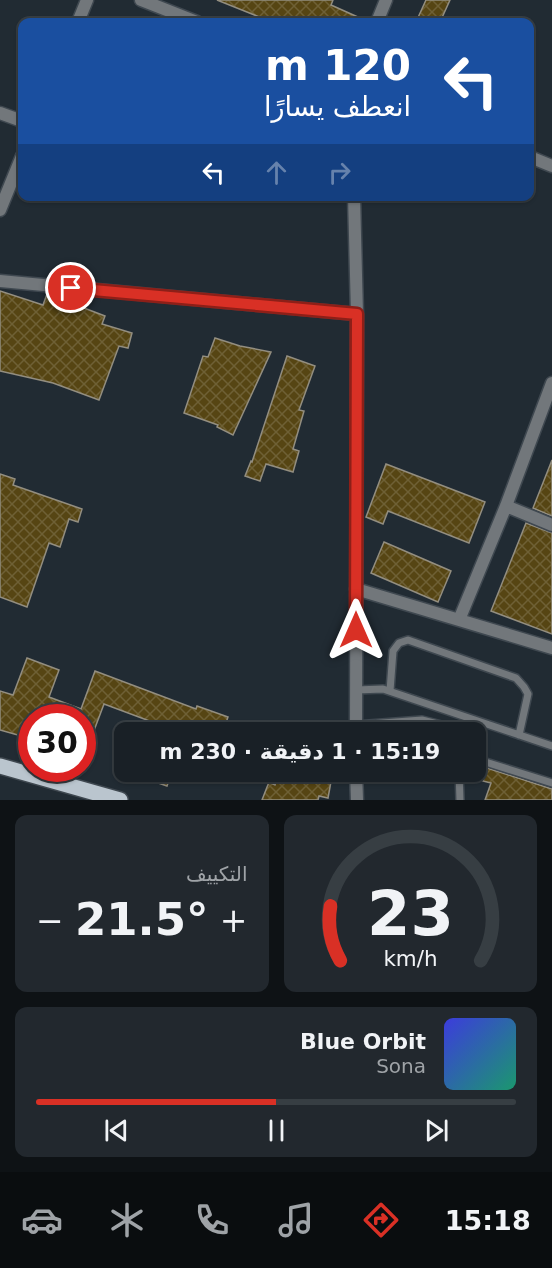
<!DOCTYPE html>
<html lang="ar">
<head>
<meta charset="utf-8">
<style>
	:root { --surface:#192026; --page:#22282e; --text:#f1f3f6; --muted:#9fa3a7; --line:#373e43; --accent:#d93025 }
	body { margin:0; font-family:"DejaVu Sans",Cairo,sans-serif; background:var(--page); color:var(--text); direction:rtl; height:100vh; display:flex; flex-direction:column; font-size:22px; white-space:nowrap }
	* { box-sizing:border-box; margin:0 }
	p { font-size:20px; color:var(--muted) }
	.icon { flex:none; width:33px; height:33px; fill:none; stroke:currentColor; stroke-width:2; stroke-linecap:round; stroke-linejoin:round }
	.map { position:relative; height:800px; overflow:hidden; direction:ltr }
	.sheet { display:flex; flex-direction:column; gap:15px; padding:15px; background:#0e1215; flex:1 }
	.sheet>* { flex:none }
	.banner { position:absolute; left:18px; top:18px; width:516px; height:183px; border-radius:12px; box-shadow:0 2px 4px #0004,0 0 0 2px var(--line); direction:rtl; background:#1a4fa0; color:#fff; overflow:hidden }
	.speed { position:absolute; left:18px; top:704px; display:flex; gap:12px; font-size:30px; font-weight:700; text-align:center }
	.speed>* { display:grid; place-content:center; width:78px; height:78px; border-radius:50%; background:var(--surface); box-shadow:0 2px 4px #0004,0 0 0 2px var(--line); line-height:1 }
	.speed .limit { border:9px solid #d22; background:#fff; color:#111 }
	.pin { position:absolute; display:grid; place-items:center; width:51px; height:51px; color:#fff; margin:-26px; border:3px solid #fff; border-radius:50%; box-shadow:0 2px 6px #0007 }
	.me { position:absolute; width:66px; margin:-33px; rotate:0deg; stroke-linejoin:round; filter:drop-shadow(0 0 4px #0008) }
	.turn { display:flex; align-items:center; gap:21px; height:126px; padding:0 24px; font-size:27px }
	.turn .icon { width:78px; height:78px; stroke-width:2.5 }
	.turn b { display:block; font-size:42px; line-height:51px }
	.lanes { display:flex; align-items:center; height:57px; padding:0 24px; background:#0003; justify-content:center; gap:30px; direction:ltr }
	.lanes .off { opacity:.35 }
	.big { font-size:45px; font-weight:600; line-height:1.1 }
	.sheet .card { flex:1; display:flex; flex-direction:column; justify-content:center; gap:9px; min-width:0; padding:0 21px; border-radius:12px; background:var(--page) }
	.sheet .dial { align-items:center; gap:0 }
	.dial svg { height:156px; overflow:visible; fill:none; stroke:var(--line); stroke-width:7; stroke-linecap:round; text-anchor:middle }
	.dial text { fill:var(--text); stroke:none }
	.song { display:flex; align-items:center; gap:18px }
	.cover { width:72px; height:72px; border-radius:9px; background:linear-gradient(135deg,hsl(240 70% 55%),hsl(160 70% 35%)) }
	.played { height:6px; border-radius:3px; background:linear-gradient(90deg,var(--accent) 50%,var(--line) 50%) }
	.keys { display:flex; justify-content:space-around; direction:ltr }
	.heat { display:flex; justify-content:space-between; align-items:center; font-size:33px; direction:ltr }
	.sheet .tiles { flex:1; display:grid; gap:15px; grid-template-columns:1fr 1fr }
	.card:last-child { grid-column:span 2 }
	.trip { position:absolute; left:114px; top:722px; width:372px; height:60px; border-radius:12px; background:var(--surface); box-shadow:0 2px 4px #0004,0 0 0 2px var(--line); font-weight:600; line-height:60px; text-align:center; direction:rtl }
	.tabs { display:flex; height:96px; justify-content:space-around; align-items:center; background:#0a0d0f; color:var(--muted) }
	.tabs .icon { width:42px; height:42px }
	.tabs .active { color:var(--accent) }
	.tabs b { font-size:27px; color:var(--text) }
	.map>svg:first-child { display:block }
	.building { fill:url(#building-cross-hatch); stroke:#938e80; stroke-width:1.5 }
	.lines { fill:none; stroke-linecap:round; stroke-linejoin:round }
	.service-casing { stroke:#3f4850; stroke-width:10 }
	.minor-casing { stroke:#3f4850; stroke-width:15 }
	.primary-casing { stroke:#3f4850; stroke-width:18 }
	.service { stroke:#72777b; stroke-width:7 }
	.minor { stroke:#72777b; stroke-width:12 }
	.primary { stroke:#bac5ce; stroke-width:15 }
	.route-casing { stroke:#8d1f18; stroke-width:15 }
	.route { stroke:#d93025; stroke-width:10 }
</style>
</head>
<body>
<div class="map">
<svg width="552" height="800" viewBox="0 0 552 800">
	<defs>
		<pattern id="building-cross-hatch" width="8" height="8" patternUnits="userSpaceOnUse" patternTransform="scale(1.5)"><rect width="8" height="8" fill="#564513"/><path d="M0 0l8 8M0 8l8-8" fill="none" stroke="#6e6035"/></pattern>
	</defs>
	<rect width="100%" height="100%" fill="#212b33"/>
	<path class="building" d="M217,0H333L331,5L369,22H272Z
		M426,0H450L440,22H416Z
		M0,291L43,305L47,294L105,316L102,324L132,333L128,348L119,346L99,400L53,383L0,371Z
		M215,338L240,346L271,352L233,435L217,427L218,425L184,413L203,356L208,357Z
		M287,356L315,366L299,410L304,411L293,449L299,451L293,472L266,464L260,481L245,476L251,461L252,462Z
		M552,460V516L533,508Z
		M386,464L485,502L469,543L388,511L383,524L366,517Z
		M0,474L15,479L13,485L82,509L78,522L69,519L60,547L49,543L27,607L0,597Z
		M526,523L552,533V634L491,611Z
		M384,542L451,571L438,602L371,573Z
		M27,658L59,670L49,697L81,709L95,671L196,709L197,706L228,717L223,732H179L104,704L84,757H82V717H32V739L0,730V691L13,695Z
		M487,768L552,789V800H485L491,783L483,781Z
		M129,771H172L167,786L129,773Z
		M280,771H310L332,776L328,798L319,796L318,800H262L269,782L275,785Z"/>
	<g class="lines">
		<defs>
			<path id="service" d="M356,690L383,689L552,746
				M390,691L393,651L399,643L408,640L516,678L524,687L528,694L519,735
				M356,725L422,720L457,729
				M476,759L552,783
				M459,771L460,800"/>
			<path id="minor" d="M141,0L197,22
				M78,22L87,0
				M377,22L386,0
				M0,113L22,121
				M530,157L552,166
				M354,196L357,314L356,732
				M0,210L22,156
				M0,281L357,314
				M506,506L552,525
				M356,589L552,648
				M459,620L506,506L552,383
				M356,771L357,800"/>
			<path id="primary" d="M0,766L120,800"/>
		</defs>
		<use href="#service" class="service-casing"/>
		<use href="#minor" class="minor-casing"/>
		<use href="#primary" class="primary-casing"/>
		<use href="#service" class="service"/>
		<use href="#minor" class="minor"/>
		<use href="#primary" class="primary"/>
	</g>
	<g class="lines">
		<defs>
			<path id="route" d="M71,288L357,314L356,630"/>
		</defs>
		<use href="#route" class="route-casing"/>
		<use href="#route" class="route"/>
	</g>
</svg>
<div class="speed"><div class="limit">30</div></div>
<div class="pin" style="left:71px;top:288px;background:#d93025"><svg class="icon" aria-label="arrive" viewBox="0 0 24 24"><path d="M6 21V4h12l-3 4 3 4H6"/></svg></div>
<svg class="me" style="left:356px;top:630px" viewBox="-20 -20 40 40"><path d="M0-17L14 15 0 8-14 15z" fill="#d93025" stroke="#fff" stroke-width="4"/></svg>
<div class="trip">15:19 · 1 دقيقة · 230 m</div>
<div class="banner">
<div class="turn"><svg class="icon" aria-label="left" viewBox="0 0 24 24"><path d="M17 20v-9H6M10 6l-5 5 5 5"/></svg><div><b>120 m</b>انعطف يسارًا</div></div>
<div class="lanes"><svg class="icon" aria-label="left" viewBox="0 0 24 24"><path d="M17 20v-9H6M10 6l-5 5 5 5"/></svg><svg class="icon off" aria-label="ahead" viewBox="0 0 24 24"><path d="M12 20V5M6 11l6-6 6 6"/></svg><svg class="icon off" aria-label="right" viewBox="0 0 24 24"><path d="M7 20v-9h11M14 6l5 5-5 5"/></svg></div>
</div>
</div>
<section class="sheet">
<div class="tiles">
<div class="card dial"><svg viewBox="0 0 100 80">
<path d="M14 69A42 42 0 1 1 86 69"/>
<path d="M14 69A42 42 0 0 1 9 41" stroke="#d93025"/>
<text x="50" y="56" font-size="32" font-weight="700">23</text>
<text x="50" y="72" font-size="11">km/h</text>
</svg></div>
<div class="card"><p>التكييف</p>
<div class="heat"><a>−</a><b class="big">21.5°</b><a>+</a></div>
</div>
<div class="card">
<div class="song"><i class="cover"></i><div><b>Blue Orbit</b><p>Sona</p></div></div>
<div class="played"></div>
<div class="keys"><svg class="icon" aria-label="previous" viewBox="0 0 24 24"><path d="M18 5L8 12l10 7zM5 5v14"/></svg><svg class="icon" aria-label="pause" viewBox="0 0 24 24"><path d="M8 5v14M16 5v14"/></svg><svg class="icon" aria-label="next" viewBox="0 0 24 24"><path d="M6 5l10 7-10 7zM19 5v14"/></svg></div>
</div>
</div>
</section>
<nav class="tabs">
<b>15:18</b>
<svg class="icon active" aria-label="directions" viewBox="0 0 24 24"><path d="M12 3l9 9-9 9-9-9zM9 14v-3h6M13 9l2 2-2 2"/></svg>
<svg class="icon" aria-label="music" viewBox="0 0 24 24"><path d="M9 18V5l10-2v13"/><circle cx="6" cy="18" r="3"/><circle cx="16" cy="16" r="3"/></svg>
<svg class="icon" aria-label="phone" viewBox="0 0 24 24"><path d="M5 4h4l2 5-3 2q2 4 5 5l2-3 5 2v4C11 20 4 13 5 4z"/></svg>
<svg class="icon" aria-label="climate" viewBox="0 0 24 24"><path d="M12 3v18M4 7l16 10M4 17L20 7"/></svg>
<svg class="icon" aria-label="car" viewBox="0 0 24 24"><path d="M5 17H2v-5l4-1 3-4h7l3 4 3 1v5h-3M9 17h6M6 11h13"/><circle cx="7" cy="17" r="2"/><circle cx="17" cy="17" r="2"/></svg>
</nav>
</body>
</html>
